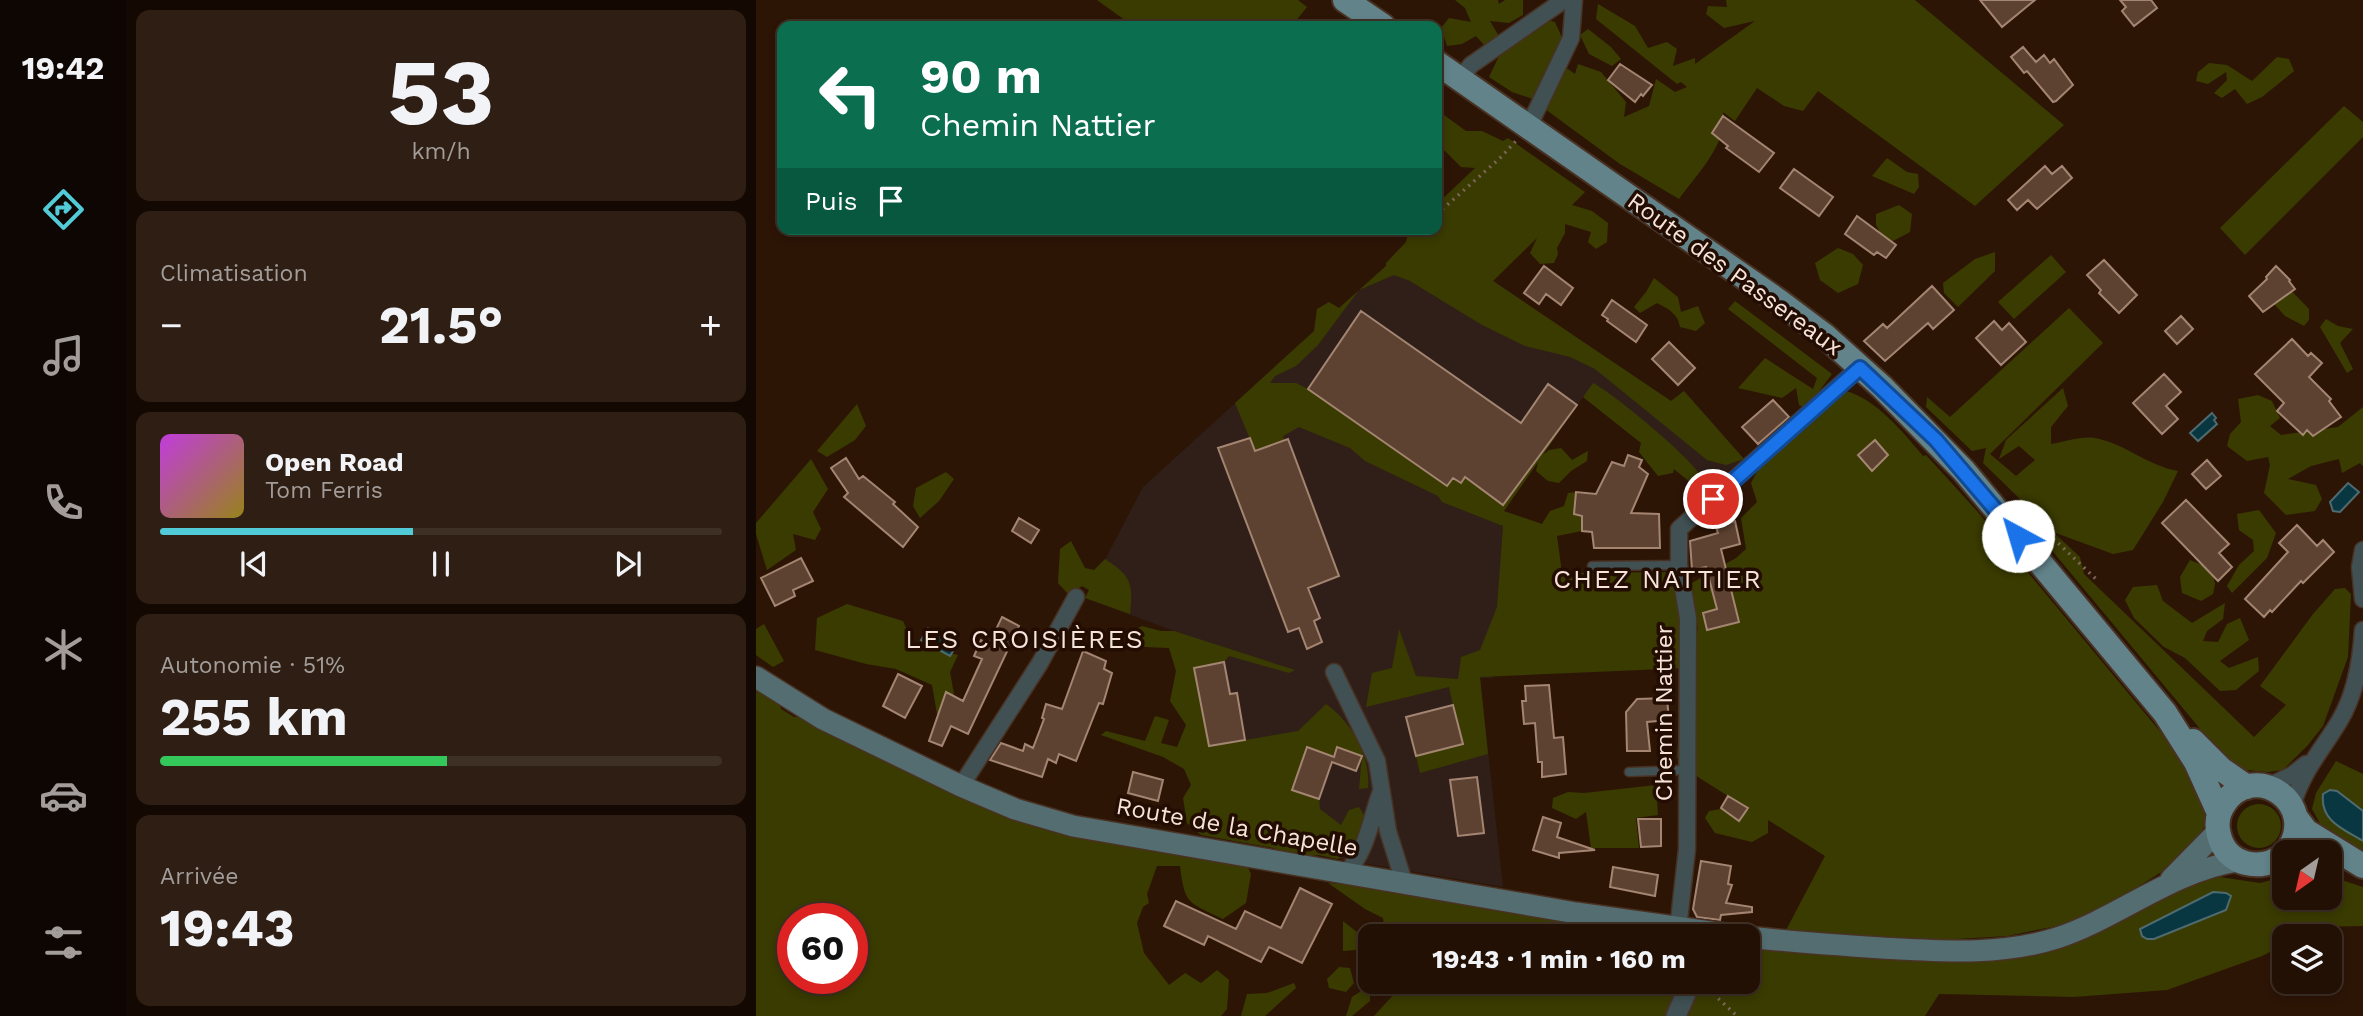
<!DOCTYPE html>
<html lang="fr">
<head>
<meta charset="utf-8">
<style>
	:root { --surface:#221004; --page:#2e1e13; --text:#f1f3f6; --muted:#a29d9a; --line:#3f3026; --accent:#52cbd9 }
	body { margin:0; font-family:"Work Sans",sans-serif; background:var(--page); color:var(--text); height:100vh; display:flex; flex-direction:column; font-size:26px; white-space:nowrap }
	* { box-sizing:border-box; margin:0 }
	p { font-size:23px; color:var(--muted) }
	.icon { flex:none; width:38px; height:38px; fill:none; stroke:currentColor; stroke-width:2; stroke-linecap:round; stroke-linejoin:round }
	.map { position:relative; flex:1; overflow:hidden }
	.drawer { display:flex; flex-direction:column; gap:10px; padding:10px; background:#130902; width:630px }
	.drawer>* { flex:none }
	.top-card { position:absolute; left:21px; top:21px; width:665px; height:214px; border-radius:14px; box-shadow:0 4px 10px #0003,0 0 0 2px var(--line); background:#0b6e4f; color:#fff; overflow:hidden }
	.needle { width:46px; rotate:214deg }
	.controls { position:absolute; left:1516px; top:840px; display:grid; gap:14px }
	.controls a { display:grid; place-items:center; width:70px; height:70px; border-radius:14px; background:var(--surface); box-shadow:0 4px 10px #0003,0 0 0 2px var(--line); font-size:35px }
	.speed { position:absolute; left:21px; top:903px; display:flex; gap:14px; font-size:35px; font-weight:700; text-align:center }
	.speed>* { display:grid; place-content:center; width:91px; height:91px; border-radius:50%; background:var(--surface); box-shadow:0 4px 10px #0003,0 0 0 2px var(--line); line-height:1 }
	.speed .limit { border:10px solid #d22; background:#fff; color:#111 }
	.pin { position:absolute; display:grid; place-items:center; width:60px; height:60px; color:#fff; margin:-30px; border:4px solid #fff; border-radius:50%; box-shadow:0 2px 7px #0007 }
	.me { position:absolute; width:77px; margin:-38px; rotate:321deg; stroke-linejoin:round; filter:drop-shadow(0 0 5px #0008) }
	.turn { display:flex; align-items:center; gap:24px; height:147px; padding:0 28px; font-size:32px }
	.turn .icon { width:91px; height:91px; stroke-width:2.5 }
	.turn b { display:block; font-size:49px; line-height:60px }
	.then { display:flex; align-items:center; height:66px; padding:0 28px; background:#0003; gap:14px; font-size:26px }
	.big { font-size:52px; font-weight:700; line-height:1.1 }
	.drawer .widget { flex:1; display:flex; flex-direction:column; justify-content:center; gap:10px; min-width:0; padding:0 24px; border-radius:14px; background:var(--page) }
	.drawer .dial { align-items:center; gap:0 }
	.dial b { font-size:91px; line-height:1 }
	.song { display:flex; align-items:center; gap:21px }
	.cover { width:84px; height:84px; border-radius:10px; background:linear-gradient(135deg,hsl(290 70% 55%),hsl(50 70% 35%)) }
	.played { height:7px; border-radius:4px; background:linear-gradient(90deg,var(--accent) 45%,var(--line) 45%) }
	.keys { display:flex; justify-content:space-around; direction:ltr }
	.heat { display:flex; justify-content:space-between; align-items:center; font-size:38px; direction:ltr }
	.charge { height:10px; border-radius:5px; background:linear-gradient(90deg,#34c759 51%,var(--line) 0) }
	.trip { position:absolute; left:602px; top:924px; width:402px; height:70px; border-radius:14px; background:var(--surface); box-shadow:0 4px 10px #0003,0 0 0 2px var(--line); font-weight:700; line-height:70px; text-align:center }
	main { display:flex; flex:1; min-height:0 }
	.tab-bar { display:flex; flex-direction:column; width:126px; justify-content:space-around; align-items:center; background:#0e0602; color:var(--muted) }
	.tab-bar .icon { width:49px; height:49px }
	.tab-bar .current { color:var(--accent) }
	.tab-bar b { font-size:32px; color:var(--text) }
	.map>svg:first-child { display:block }
	.industrial { fill:#301f18 }
	.green { fill:#3a3b00; fill-rule:evenodd }
	.water { fill:#083742; stroke:#4f6b70; stroke-width:2 }
	.building { fill:#5d4231; stroke:#a38572; stroke-width:2 }
	.lines { fill:none; stroke-linecap:round; stroke-linejoin:round }
	.service-casing { stroke:#493224; stroke-width:11 }
	.minor-casing { stroke:#493224; stroke-width:19 }
	.tertiary-casing { stroke:#493224; stroke-width:23 }
	.secondary-casing { stroke:#493224; stroke-width:24 }
	.primary-casing { stroke:#493224; stroke-width:28 }
	.path { stroke:#7b6558; stroke-width:3.5; stroke-dasharray:2 5; stroke-linecap:butt }
	.service { stroke:#405053; stroke-width:8 }
	.minor { stroke:#405053; stroke-width:16 }
	.tertiary { stroke:#405053; stroke-width:19 }
	.secondary { stroke:#536d71; stroke-width:21 }
	.primary { stroke:#618389; stroke-width:24 }
	.route-casing { stroke:#114b97; stroke-width:18 }
	.route { stroke:#1a73e8; stroke-width:12 }
	.labels { text-anchor:middle; dominant-baseline:central; stroke-width:7; stroke-linejoin:round; paint-order:stroke }
	.street-label { font-size:24px; fill:#f6e4da; stroke:#230c01 }
	.neighbourhood-label { font-size:26px; letter-spacing:2px; fill:#f6e4da; stroke:#230c01 }
</style>
</head>
<body>
<main>
<nav class="tab-bar">
<b>19:42</b>
<svg class="icon current" aria-label="directions" viewBox="0 0 24 24"><path d="M12 3l9 9-9 9-9-9zM9 14v-3h6M13 9l2 2-2 2"/></svg>
<svg class="icon" aria-label="music" viewBox="0 0 24 24"><path d="M9 18V5l10-2v13"/><circle cx="6" cy="18" r="3"/><circle cx="16" cy="16" r="3"/></svg>
<svg class="icon" aria-label="phone" viewBox="0 0 24 24"><path d="M5 4h4l2 5-3 2q2 4 5 5l2-3 5 2v4C11 20 4 13 5 4z"/></svg>
<svg class="icon" aria-label="climate" viewBox="0 0 24 24"><path d="M12 3v18M4 7l16 10M4 17L20 7"/></svg>
<svg class="icon" aria-label="car" viewBox="0 0 24 24"><path d="M5 17H2v-5l4-1 3-4h7l3 4 3 1v5h-3M9 17h6M6 11h13"/><circle cx="7" cy="17" r="2"/><circle cx="17" cy="17" r="2"/></svg>
<svg class="icon" aria-label="filters" viewBox="0 0 24 24"><path d="M4 7h16M4 17h16"/><circle cx="9" cy="7" r="2"/><circle cx="15" cy="17" r="2"/></svg>
</nav>
<section class="drawer">
<div class="widget dial"><b>53</b><p>km/h</p></div>
<div class="widget"><p>Climatisation</p>
<div class="heat"><a>−</a><b class="big">21.5°</b><a>+</a></div>
</div>
<div class="widget">
<div class="song"><i class="cover"></i><div><b>Open Road</b><p>Tom Ferris</p></div></div>
<div class="played"></div>
<div class="keys"><svg class="icon" aria-label="previous" viewBox="0 0 24 24"><path d="M18 5L8 12l10 7zM5 5v14"/></svg><svg class="icon" aria-label="pause" viewBox="0 0 24 24"><path d="M8 5v14M16 5v14"/></svg><svg class="icon" aria-label="next" viewBox="0 0 24 24"><path d="M6 5l10 7-10 7zM19 5v14"/></svg></div>
</div>
<div class="widget"><p>Autonomie · 51%</p><b class="big">255 km</b><div class="charge"></div></div>
<div class="widget"><p>Arrivée</p><b class="big">19:43</b></div>
</section>
<div class="map">
<svg width="1607" height="1016" viewBox="0 0 1607 1016">
	<rect width="100%" height="100%" fill="#2d1506"/>
	<path class="industrial" d="M641,256L736,280L915,401L928,391L988,459L945,491L827,397L748,511L737,678H724L747,887L445,835L418,631L329,598L387,487Z"/>
	<path class="green" d="M341,0H542L551,7L536,26H377Z
		M699,0H742L743,4L749,0H767V15L753,23L734,21L744,38L730,47L720,36L706,44L691,46L685,28L693,18L715,22L709,8Z
		M970,0H1159L1308,125L1219,206L1062,91L1047,111L1028,106L1001,88L979,121L967,112C973,143 939,176 923,199L864,164L774,98L756,92L733,77L745,52L788,19L799,22L808,42L809,67L819,74L822,64L845,72L870,102L868,117L893,106L900,79L919,92L931,87L925,82L921,84L840,19L842,4L879,26L892,48L911,42L921,49L917,66L939,58V64L999,21L968,28L950,14L952,6L971,7Z
		M832,29L855,47L865,59L856,66L833,54L824,35Z
		M1521,57L1533,59L1538,71L1506,97L1491,104L1479,89L1466,98L1458,93L1471,80L1470,72L1452,84L1440,81L1442,72L1453,63L1471,65L1496,81Z
		M1588,106L1607,122V137L1489,255L1464,228Z
		M681,110L710,131H726L747,141L752,138L829,192L816,205L836,211L852,223L851,242L840,249L832,242L835,232L809,224V233L801,248L802,254L798,263L784,264L774,253L781,238L737,281L915,401L928,391L988,459L970,465L951,460L839,369L814,357L769,346L726,325L654,281L638,275L603,290L562,345L540,366L519,376L514,383H540L552,389L628,442L697,478L709,477L747,505L821,405L787,455L793,450L805,448L816,460L832,451L831,461L815,471L803,483L792,481L780,471L782,462L748,511L786,524L794,511L808,506L812,493L820,492L818,514L826,516V531L801,536L806,573L924,572L931,625L942,630L936,583L980,558L990,549L985,518L1001,502L995,483L1004,466L1090,391C1120,399 1148,433 1167,456L1170,455L1221,511L1407,735L1435,773L1454,811L1443,839L1407,871L1329,920L1252,936L1183,940L1029,932L1069,856L1012,820V833L996,842L959,833L949,818L953,811L976,807L994,810L931,770L921,757L926,694L931,668L724,677L732,754L664,773L660,756L697,705L693,687L610,707L616,673L636,668L643,629L660,676L702,679L705,657L724,650L741,607L747,526L686,502L682,496L609,461L594,448L543,427L527,436L528,440L499,451L479,403L558,331L561,309L573,302L583,308L630,266V263L650,242L653,229H681V204L719,168L705,167L689,151L681,148Z
		M1131,158L1151,172L1162,174L1163,187L1158,194L1116,176Z
		M1143,205L1156,214L1154,232L1137,241L1128,240L1120,225V214Z
		M1082,248L1097,254L1107,265L1102,284L1082,293L1064,280L1059,263Z
		M1239,252V271L1202,307L1188,293L1187,283L1219,259Z
		M1295,255L1310,272L1258,319L1242,302Z
		M898,278L922,297L925,312L942,306L949,323L940,331L924,327C922,314 913,309 901,303L884,313L878,307L890,292Z
		M1526,281L1553,309V320L1548,326L1529,316L1510,295Z
		M979,301L1076,374L1050,409L1043,405L1040,388L1026,398L982,388L1009,358L1057,389L1061,378L972,309Z
		M1313,308L1347,343L1234,454L1260,476L1279,460L1263,446L1243,459L1250,440L1307,388L1312,406L1295,427V444C1308,442 1326,436 1339,438C1370,444 1392,466 1422,471L1407,502L1377,550L1357,554L1297,532L1324,557L1328,574L1498,737L1530,705L1504,686L1557,614L1579,589L1589,588L1595,594L1592,657L1567,726L1552,745L1527,770L1512,772L1490,770L1470,760L1264,512L1263,498L1227,463L1230,448L1216,451L1170,407L1171,397L1194,417Z
		M1570,319L1582,326L1597,329L1584,343L1597,369L1591,373L1564,327Z
		M837,383C857,393 933,456 944,475C947,480 946,485 945,491L918,469L917,473L902,476L883,452L885,443L827,397Z
		M1502,395L1516,401L1524,418L1514,426L1525,435L1582,427L1607,407V466L1604,463L1586,473L1583,459L1555,466L1532,479L1560,485L1566,499L1559,511L1530,515L1508,493L1514,465L1512,457L1491,461L1471,446L1474,434L1485,422L1482,399Z
		M101,404L110,426L99,440L71,457L61,451Z
		M55,459L72,489L57,512L65,529L59,540L37,534L40,550L11,570L0,534V523Z
		M190,472L198,479L183,501L164,518L157,506L160,488Z
		M1503,510L1520,533L1511,558L1476,593L1471,586L1483,565L1498,551L1497,540L1483,530L1481,514Z
		M315,541L329,568L338,570L349,559C376,576 377,584 374,614L329,598L333,590L326,586L313,595L302,583L304,549Z
		M1434,560L1456,569L1459,584L1457,594L1445,601L1426,593L1424,577Z
		M1401,585L1407,601L1436,623L1469,603L1467,619L1451,631L1447,641L1462,642L1471,624L1484,618L1493,640L1464,661L1473,668L1502,657L1503,671L1480,690L1464,691L1429,658L1408,647L1378,618L1369,600L1377,587Z
		M91,604L147,621L157,643L202,655L194,672L198,694L191,723L182,720L176,685L140,669L110,664L59,650L61,618Z
		M8,624L28,661L17,667L0,655V629Z
		M386,626L405,631H418L539,670L533,673L473,656L468,662L438,668L453,746L542,731L570,704C595,721 615,757 612,788L603,789L606,756L581,747L578,757L551,748L536,790L563,799L564,809L585,825L593,810L603,807L608,815L602,842L592,855L581,859L563,855L541,858L517,848L445,835L431,823L427,798L435,785L428,769L407,757L345,735L350,731L389,741L399,716L413,720L405,743L421,747L430,725L414,701L420,671L413,648L389,647L367,635Z
		M0,683L23,701L25,709L38,717H45L190,787L276,825L317,834L490,863L495,874L490,903L467,919C432,902 429,905 424,866H401L391,894L393,903L387,907L381,923L388,953L413,985L429,973L445,983L461,970L473,980L471,1009L465,1016H0ZM37,919H96V978H37Z
		M1580,761L1607,774V853L1566,827L1556,809L1560,793Z
		M900,785L902,815L880,818L883,848H835L830,812L820,819L796,808L797,798L812,792L828,793Z
		M1481 826a22 22 0 1 1 44 0a22 22 0 1 1-44 0Z
		M1573,876L1607,887V926L1564,927L1545,936H1528V945L1506,956L1411,990L1318,997L1183,994L1169,1016H618L649,982H930L924,999L955,982H992V946L1211,961L1321,943L1363,923L1425,887L1464,877L1504,883L1528,877V898H1573Z
		M572,883L612,886L896,936H629L627,918L609,909Z
		M587,921L611,940L612,949L587,951Z
		M583,967L594,968L598,983L590,992L573,988L571,979Z
		M538,983L540,988L509,1016H485L491,994L511,993Z
		M614,985V1001L596,1016H590L596,997Z"/>
	<path class="water" d="M1456,413L1460,418L1458,420L1461,424L1442,441L1434,433Z
		M1592,483L1603,492L1584,512L1577,511L1574,502Z
		M172,628L197,642L194,647L197,651L194,656L165,640Z
		M1574,790L1581,791L1607,811V841C1587,829 1564,821 1567,794Z
		M1457,892L1470,893L1475,896L1470,910L1398,939H1391L1386,936L1384,929Z"/>
	<path class="building" d="M1224,0H1279L1246,27Z
		M1364,0H1395L1401,8L1378,26L1366,11L1370,7Z
		M1267,47L1280,62L1288,55L1294,63L1298,59L1317,85L1300,101L1297,102L1271,71L1268,73L1255,57Z
		M864,64L896,85L887,96L885,94L879,102L852,80Z
		M967,116L1018,153L1003,172L970,148L972,146L956,133Z
		M1289,166L1296,174L1306,166L1316,178L1281,209L1272,200L1261,210L1252,200Z
		M1038,169L1077,197L1063,216L1024,188Z
		M1101,216L1140,245L1130,258L1121,252L1118,255L1089,234Z
		M1348,260L1381,295L1363,313L1343,293L1345,290L1331,275Z
		M788,266L817,288L805,305L790,294L783,304L768,293Z
		M1520,266L1534,280L1533,281L1539,289L1507,312L1493,296L1511,279L1510,277Z
		M1176,286L1198,310L1177,329L1172,323L1129,361L1108,341L1127,324L1131,328Z
		M856,300L891,325L880,342L851,321L852,319L846,315Z
		M605,311L765,423L792,384L821,405L747,505L709,477L705,483L697,478L691,486L552,389Z
		M1425,316L1437,329L1421,344L1409,331Z
		M1238,321L1246,330L1253,323L1270,342L1245,365L1220,338Z
		M1536,339L1552,356L1555,353L1566,363L1553,377L1575,399L1573,401L1585,417L1557,436L1551,430L1547,435L1521,411L1528,403L1499,374Z
		M913,342L939,368L922,385L896,359Z
		M1408,374L1425,392L1410,406L1422,419L1406,434L1377,403Z
		M1017,400L1033,417L1002,444L986,427Z
		M494,438L499,451L532,439L583,576L552,588L564,618L558,621L566,642L551,649L543,628L532,632L462,448Z
		M1119,440L1132,455L1116,471L1102,455Z
		M872,455L886,460L883,467L892,474L875,513L903,514L904,548H838L836,532L826,531V516L818,514L820,492L840,494L856,462L868,466Z
		M90,458L103,479L107,476L139,502L137,504L162,527L147,547L88,497L92,493L75,468Z
		M1451,460L1465,476L1450,489L1436,474Z
		M1430,500L1473,544L1463,553L1476,567L1462,581L1406,523Z
		M263,518L283,530L275,543L256,531Z
		M979,521L984,544L965,549L983,622L951,630L947,613L961,609L950,567L936,570L934,541L962,533L960,527Z
		M1541,525L1561,546L1567,540L1578,552L1547,583L1545,581L1516,612L1514,610L1508,617L1489,599L1532,552L1523,543Z
		M45,558L57,581L37,590L39,596L19,606L5,578Z
		M246,617L263,626L212,734L195,726L186,746L173,741L190,692L207,701L226,659L218,656L225,640L233,644Z
		M327,651L350,661L348,669L356,673L347,704L343,703L320,761L303,754L300,763L292,759L286,777L234,760L245,743L267,751L269,744L277,748L288,719L286,718L290,704L306,709Z
		M468,662L474,694L481,693L489,740L453,746L438,668Z
		M142,674L166,686L149,718L127,706Z
		M793,685L798,738L807,737L810,774L786,777V762H782L779,723L768,724L766,701H770L769,686Z
		M911,698L913,720L891,722L894,751H871L870,712L881,699Z
		M697,705L707,744L660,756L650,717Z
		M551,747L578,757L581,747L606,756L600,771L576,762L563,799L536,790Z
		M377,772L407,780L402,801L372,793Z
		M721,777L728,833L702,836L694,780Z
		M972,796L992,808L983,821L965,808Z
		M787,817L805,823L801,837L839,850L803,853V858L777,850Z
		M882,819H905V846L885,847Z
		M945,861L975,866L972,884L976,885L970,903L996,907V912L965,915L964,920L941,917L937,909Z
		M857,867L902,875L899,896L854,887Z
		M544,888L576,904L546,963L513,947L505,962L452,936L448,945L408,926L420,901L480,929L489,911L525,928Z"/>
	<g class="lines">
		<defs>
			<path id="service" d="M836,566L923,565
				M873,772L931,770"/>
			<path id="minor" d="M704,79L715,65L808,0
				M773,126L815,38L818,0
				M1607,550L1604,567L1607,599
				M578,672L621,761L632,831L648,882
				M205,786L284,663L320,597
				M1511,787L1536,775L1550,764
				M1536,806C1548,768 1565,752 1584,720C1599,695 1605,660 1607,630
				M590,872C610,854 615,819 624,794
				M922,929L931,849L932,618L923,565V529L1104,367"/>
			<path id="tertiary" d="M920,1016L935,982"/>
			<path id="secondary" d="M0,677L67,719L205,786L259,809L317,826L820,913L983,936
				M1415,879L1462,831
				M992,937C1037,942 1081,945 1126,948C1184,951 1244,956 1301,938C1364,917 1414,872 1482,861"/>
			<path id="primary" d="M589,0L627,26
				M681,63L1024,302L1068,335L1126,387L1208,471L1409,713L1440,762L1463,813
				M1437,741L1465,769L1491,787
				M1541,819L1550,831L1607,866
				M1528,855C1505,872 1470,866 1463,835C1460,824 1462,813 1468,804C1497,759 1565,803 1531,852"/>
		</defs>
		<use href="#service" class="service-casing"/>
		<use href="#minor" class="minor-casing"/>
		<use href="#tertiary" class="tertiary-casing"/>
		<use href="#secondary" class="secondary-casing"/>
		<use href="#primary" class="primary-casing"/>
		<path class="path" d="M681,214L743,159L760,141
			M658,233L663,229
			M1282,524L1340,579
			M952,989L981,1016"/>
		<use href="#service" class="service"/>
		<use href="#minor" class="minor"/>
		<use href="#tertiary" class="tertiary"/>
		<use href="#secondary" class="secondary"/>
		<use href="#primary" class="primary"/>
	</g>
	<g class="lines">
		<defs>
			<path id="route" d="M957,499L1104,368L1180,440L1262,536"/>
		</defs>
		<use href="#route" class="route-casing"/>
		<use href="#route" class="route"/>
	</g>
	<g class="labels">
		<g class="street-label">
			<text transform="translate(979 274) rotate(36)">Route des Passereaux</text>
			<text transform="translate(908 713) rotate(-90)">Chemin Nattier</text>
			<text transform="translate(481 827) rotate(10)">Route de la Chapelle</text>
		</g>
		<g class="neighbourhood-label">
			<text x="902" y="579">CHEZ NATTIER</text>
			<text x="269" y="639">LES CROISIÈRES</text>
		</g>
	</g>
</svg>
<div class="controls">
<a><svg class="needle" viewBox="-14 -14 28 28"><path d="M0-13l5 13h-10z" fill="#e53935"/><path d="M0 13l5-13h-10z" fill="#a29d9a"/></svg></a>
<a><svg class="icon" aria-label="layers" viewBox="0 0 24 24"><path d="M12 4l9 5-9 5-9-5zM3 14l9 5 9-5"/></svg></a>
</div>
<div class="speed"><div class="limit">60</div></div>
<div class="pin" style="left:957px;top:499px;background:#d93025"><svg class="icon" aria-label="arrive" viewBox="0 0 24 24"><path d="M6 21V4h12l-3 4 3 4H6"/></svg></div>
<svg class="me" style="left:1262px;top:536px" viewBox="-20 -20 40 40"><circle r="19" fill="#fff"/><path d="M0-13L10 11 0 6-10 11z" fill="#1a73e8"/></svg>
<div class="trip">19:43 · 1 min · 160 m</div>
<div class="top-card">
<div class="turn"><svg class="icon" aria-label="left" viewBox="0 0 24 24"><path d="M17 20v-9H6M10 6l-5 5 5 5"/></svg><div><b>90 m</b>Chemin Nattier</div></div>
<div class="then">Puis<svg class="icon" aria-label="arrive" viewBox="0 0 24 24"><path d="M6 21V4h12l-3 4 3 4H6"/></svg></div>
</div>
</div>
</main>
</body>
</html>
